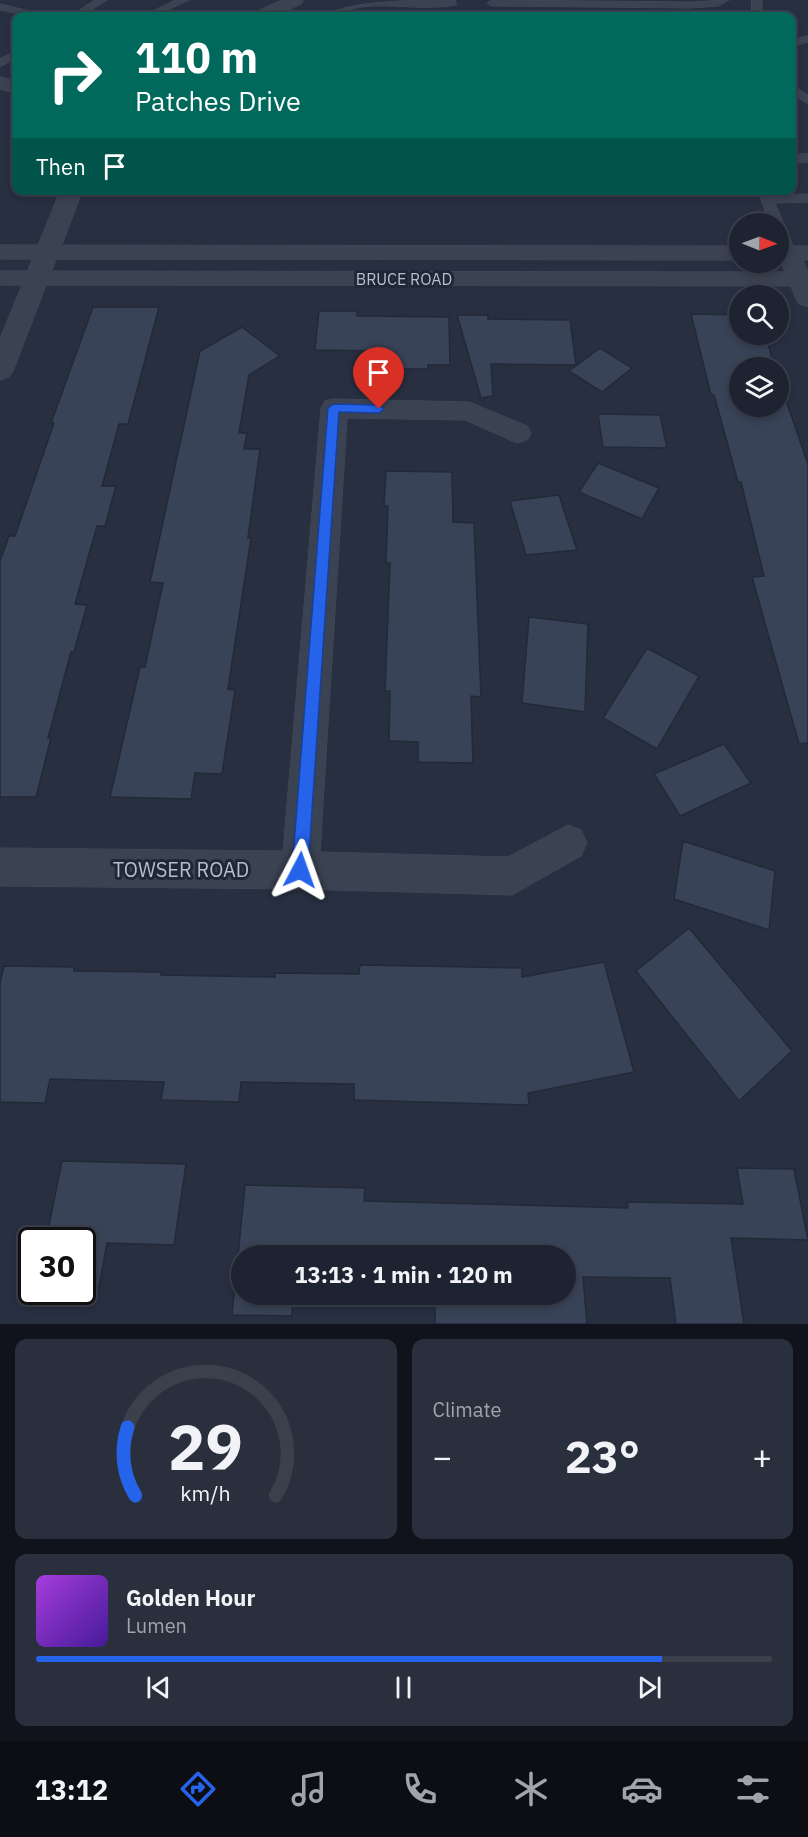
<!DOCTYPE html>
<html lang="en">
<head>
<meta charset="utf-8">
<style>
	:root { --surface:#1d2331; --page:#2a2f3d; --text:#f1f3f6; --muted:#a0a4ab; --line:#3b404d; --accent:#2563eb }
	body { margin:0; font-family:"IBM Plex Sans",sans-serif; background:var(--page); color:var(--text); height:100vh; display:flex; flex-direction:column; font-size:22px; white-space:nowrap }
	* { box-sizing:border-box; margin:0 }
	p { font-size:20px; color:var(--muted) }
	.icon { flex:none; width:33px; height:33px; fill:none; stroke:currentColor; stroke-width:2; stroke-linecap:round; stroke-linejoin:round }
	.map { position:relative; height:1324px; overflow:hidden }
	.drawer { display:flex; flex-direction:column; gap:15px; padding:15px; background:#10131b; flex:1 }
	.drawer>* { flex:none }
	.guide { position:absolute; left:12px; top:12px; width:784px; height:183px; border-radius:12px; box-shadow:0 3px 9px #0003,0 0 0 2px var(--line); background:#00695c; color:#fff; overflow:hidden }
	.needle { width:39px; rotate:91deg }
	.controls { position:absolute; left:729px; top:213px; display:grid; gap:12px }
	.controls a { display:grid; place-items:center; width:60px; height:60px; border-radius:50%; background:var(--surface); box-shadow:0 3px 9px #0003,0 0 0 2px var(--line); font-size:30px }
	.speed { position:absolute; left:18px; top:1227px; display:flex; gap:12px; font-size:30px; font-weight:700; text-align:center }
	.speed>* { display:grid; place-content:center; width:78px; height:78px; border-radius:50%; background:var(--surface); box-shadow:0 3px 9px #0003,0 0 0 2px var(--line); line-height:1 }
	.speed .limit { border:3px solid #111; border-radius:9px; background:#fff; color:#111 }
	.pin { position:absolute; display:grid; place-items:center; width:51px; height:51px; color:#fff; margin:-62px -26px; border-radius:50% 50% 50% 0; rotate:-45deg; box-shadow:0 0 6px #0007 }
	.pin .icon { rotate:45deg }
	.me { position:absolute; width:66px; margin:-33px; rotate:4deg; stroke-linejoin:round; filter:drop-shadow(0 0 4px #0008) }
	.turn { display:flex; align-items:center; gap:21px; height:126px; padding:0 24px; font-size:27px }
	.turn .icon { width:78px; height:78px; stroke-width:2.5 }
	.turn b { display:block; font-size:42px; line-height:51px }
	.then { display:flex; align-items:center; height:57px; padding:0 24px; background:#0003; gap:12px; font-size:22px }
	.big { font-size:45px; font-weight:800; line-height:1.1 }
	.drawer .widget { flex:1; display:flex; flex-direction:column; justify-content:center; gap:9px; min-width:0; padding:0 21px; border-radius:12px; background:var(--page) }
	.drawer .dial { align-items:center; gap:0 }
	.dial svg { height:156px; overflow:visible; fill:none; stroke:var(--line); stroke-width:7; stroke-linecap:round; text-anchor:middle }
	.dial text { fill:var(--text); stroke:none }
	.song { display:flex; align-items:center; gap:18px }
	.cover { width:72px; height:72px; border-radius:9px; background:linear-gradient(135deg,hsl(280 70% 55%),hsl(260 70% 35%)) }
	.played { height:6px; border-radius:3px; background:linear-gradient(90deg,var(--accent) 85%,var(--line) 85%) }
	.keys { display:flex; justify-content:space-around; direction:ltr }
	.heat { display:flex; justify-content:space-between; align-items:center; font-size:33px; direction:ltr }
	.drawer .tiles { flex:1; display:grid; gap:15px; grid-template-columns:1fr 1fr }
	.widget:last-child { grid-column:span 2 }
	.trip { position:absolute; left:231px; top:1245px; width:345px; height:60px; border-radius:30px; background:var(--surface); box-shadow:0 3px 9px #0003,0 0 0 2px var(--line); font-weight:800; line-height:60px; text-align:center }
	.menu { display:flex; height:96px; justify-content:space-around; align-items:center; background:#0c0e14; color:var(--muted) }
	.menu .icon { width:42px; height:42px }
	.menu .selected { color:var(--accent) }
	.menu b { font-size:27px; color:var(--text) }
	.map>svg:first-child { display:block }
	.building { fill:#394357; stroke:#222938; stroke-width:1.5 }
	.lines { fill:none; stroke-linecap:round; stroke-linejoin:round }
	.service-casing { stroke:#454b5a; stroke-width:1 }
	.minor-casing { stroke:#454b5a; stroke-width:1 }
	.tertiary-casing { stroke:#454b5a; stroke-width:1 }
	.service { fill:#3b4251; fill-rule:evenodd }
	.minor { fill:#3b4251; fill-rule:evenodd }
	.tertiary { fill:#3b4251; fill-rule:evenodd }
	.route { fill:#2563eb; stroke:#184099; stroke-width:1.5 }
	.labels { text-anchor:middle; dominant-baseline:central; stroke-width:6; stroke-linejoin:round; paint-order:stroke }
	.far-street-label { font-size:16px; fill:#b8bdcb; stroke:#202736 }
	.street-label { font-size:20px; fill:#b8bdcb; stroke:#202736 }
</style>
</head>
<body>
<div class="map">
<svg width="808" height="1324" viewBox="0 0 808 1324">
	<rect width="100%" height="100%" fill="#272f41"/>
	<path class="building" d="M93,307H159L128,424H119L102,486H116L105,526H97L75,604L87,605L74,652H71L48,738H51L36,797H0V561L9,536H15L54,423H51Z
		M319,311H357V316L449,317L450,365H428V369H380L381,351L315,350Z
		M691,314L740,315V334H765L775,368H740V406H778V377L808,464V743L799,744L752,577L764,576L741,482H738L714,395H711Z
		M457,315H488V319L570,320L576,365L491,364L493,396L481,398Z
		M242,327L280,356L249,375L239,433H247L244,449H260L248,538H251L228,689L235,690L222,774L195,773L191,799L110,797L140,667H145L163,583L150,582L200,351Z
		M600,348L632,368L602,392L569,371Z
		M598,414L660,415L667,448L603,447Z
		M598,463L659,488L642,519L579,492Z
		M386,471L452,472L453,522L474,523L481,697L471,696L473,763L418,762V742L389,741L390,691H385L390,563H386L388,506H384Z
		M559,495L577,550L526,555L510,501Z
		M529,617L588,624L585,712L522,703Z
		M647,648L699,676L657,749L603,718Z
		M724,744L751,783L680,816L654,774Z
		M683,841L775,871L769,930L674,899Z
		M689,928L792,1051L739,1101L636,971Z
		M604,962L634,1072L528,1093L529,1105L354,1100V1084L241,1082L239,1102L161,1100L164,1082L50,1079L45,1103L0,1102V983L4,966L74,967V971L161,972V975L275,977V973L359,974L360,965L522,968V977Z
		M62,1161L186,1164L174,1245L107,1243L98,1293L38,1292H82V1240H46Z
		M737,1168L794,1169L808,1240L731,1238L744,1324H676L670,1278L583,1277L587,1324H435V1294H566V1256H242V1294H293L292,1316L232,1315L245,1185L365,1188L364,1201L628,1208L627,1202L743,1204Z"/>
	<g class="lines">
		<defs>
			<path id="service" d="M95,0H107L82,16H71Z
				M176,0H189L155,16H143Z
				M452,0L456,1V5C424,11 391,3 360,7C347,9 337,17 324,16C348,0 419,0 452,0Z
				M729,0L718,6L690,8L492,6L487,3L492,0L690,2Z
				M752,0H762V16H752Z
				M0,4L43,14L44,16H28L0,10Z
				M279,5L303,14L304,16H291L275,10L274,8Z
				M808,36V42L792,46V40Z
				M16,51V58L0,67V59Z
				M792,85L808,95V104L792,94Z
				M808,154V162L792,163V155Z
				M758,190H771L772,195L808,194V202L775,203L796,253L794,256H784C778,245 778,236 778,224H770Z"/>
			<path id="minor" d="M282,0H303L301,4L274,16H253L256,12Z
				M0,77L16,81V93L0,89Z
				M61,190H83L13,371L9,377L0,380V339Z
				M789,246L797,248L808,271V307L799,304L796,299L778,255L781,248Z
				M334,399L469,402L527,426L531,433L527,440L517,443L465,420L347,418L320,852L508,857L568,825L581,830L587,843L581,856L512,895L300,889L0,886V848L283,851L321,408L325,401Z"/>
			<path id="tertiary" d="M0,245L740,246V260L0,259Z
				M778,246H808V260H778Z
				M0,271L808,272V286L0,285Z"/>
		</defs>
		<use href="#service" class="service-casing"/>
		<use href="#minor" class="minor-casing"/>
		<use href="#tertiary" class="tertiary-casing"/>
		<use href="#service" class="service"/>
		<use href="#minor" class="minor"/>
		<use href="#tertiary" class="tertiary"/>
	</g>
	<path class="route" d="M334,404L379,405L384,409L379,413L339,412L308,870L305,875L300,878L294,875L292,870L328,408Z"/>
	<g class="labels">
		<g class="far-street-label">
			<text x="404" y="279">BRUCE ROAD</text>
		</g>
		<g class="street-label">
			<text x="181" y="869">TOWSER ROAD</text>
		</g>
	</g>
</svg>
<div class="controls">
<a><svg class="needle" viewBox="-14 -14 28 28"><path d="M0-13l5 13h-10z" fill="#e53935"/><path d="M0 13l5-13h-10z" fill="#a0a4ab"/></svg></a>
<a><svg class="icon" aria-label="search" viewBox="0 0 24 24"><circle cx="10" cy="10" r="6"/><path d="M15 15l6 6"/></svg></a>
<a><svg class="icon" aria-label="layers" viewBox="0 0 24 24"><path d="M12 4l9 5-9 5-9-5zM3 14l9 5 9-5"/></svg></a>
</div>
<div class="speed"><div class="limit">30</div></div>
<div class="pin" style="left:379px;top:409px;background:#d93025"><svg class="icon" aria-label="arrive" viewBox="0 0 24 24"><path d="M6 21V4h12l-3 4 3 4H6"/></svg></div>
<svg class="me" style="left:300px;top:870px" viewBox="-20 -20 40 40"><path d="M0-17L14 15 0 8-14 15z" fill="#2563eb" stroke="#fff" stroke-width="4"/></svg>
<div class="trip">13:13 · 1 min · 120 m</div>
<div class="guide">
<div class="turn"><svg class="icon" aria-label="right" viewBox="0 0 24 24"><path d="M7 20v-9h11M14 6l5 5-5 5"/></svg><div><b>110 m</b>Patches Drive</div></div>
<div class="then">Then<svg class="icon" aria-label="arrive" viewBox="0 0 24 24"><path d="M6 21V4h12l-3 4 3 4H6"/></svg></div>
</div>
</div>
<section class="drawer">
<div class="tiles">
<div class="widget dial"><svg viewBox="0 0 100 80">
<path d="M14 69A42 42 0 1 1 86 69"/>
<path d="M14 69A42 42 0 0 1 10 34" stroke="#2563eb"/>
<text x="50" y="56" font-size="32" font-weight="700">29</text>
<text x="50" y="72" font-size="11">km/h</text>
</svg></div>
<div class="widget"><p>Climate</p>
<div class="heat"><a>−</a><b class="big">23°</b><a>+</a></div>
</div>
<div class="widget">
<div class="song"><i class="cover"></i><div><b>Golden Hour</b><p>Lumen</p></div></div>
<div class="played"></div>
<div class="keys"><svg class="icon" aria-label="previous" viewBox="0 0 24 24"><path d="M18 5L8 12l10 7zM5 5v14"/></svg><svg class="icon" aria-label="pause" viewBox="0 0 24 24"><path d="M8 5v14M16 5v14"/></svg><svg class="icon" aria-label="next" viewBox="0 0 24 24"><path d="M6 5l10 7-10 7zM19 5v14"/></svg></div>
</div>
</div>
</section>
<nav class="menu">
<b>13:12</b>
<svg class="icon selected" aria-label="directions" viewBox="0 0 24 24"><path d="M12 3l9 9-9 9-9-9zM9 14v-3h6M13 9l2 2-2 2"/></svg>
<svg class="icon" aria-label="music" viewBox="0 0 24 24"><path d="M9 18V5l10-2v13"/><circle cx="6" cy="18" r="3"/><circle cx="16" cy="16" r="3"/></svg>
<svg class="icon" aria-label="phone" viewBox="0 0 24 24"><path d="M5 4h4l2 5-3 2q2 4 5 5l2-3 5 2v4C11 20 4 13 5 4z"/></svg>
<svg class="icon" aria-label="climate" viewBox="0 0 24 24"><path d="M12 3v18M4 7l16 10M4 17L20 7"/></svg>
<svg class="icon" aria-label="car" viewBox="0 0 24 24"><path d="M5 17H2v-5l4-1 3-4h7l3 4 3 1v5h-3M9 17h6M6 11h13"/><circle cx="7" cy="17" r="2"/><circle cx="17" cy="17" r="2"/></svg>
<svg class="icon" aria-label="filters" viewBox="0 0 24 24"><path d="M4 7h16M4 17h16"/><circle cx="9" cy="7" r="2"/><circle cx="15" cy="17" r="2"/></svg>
</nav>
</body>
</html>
